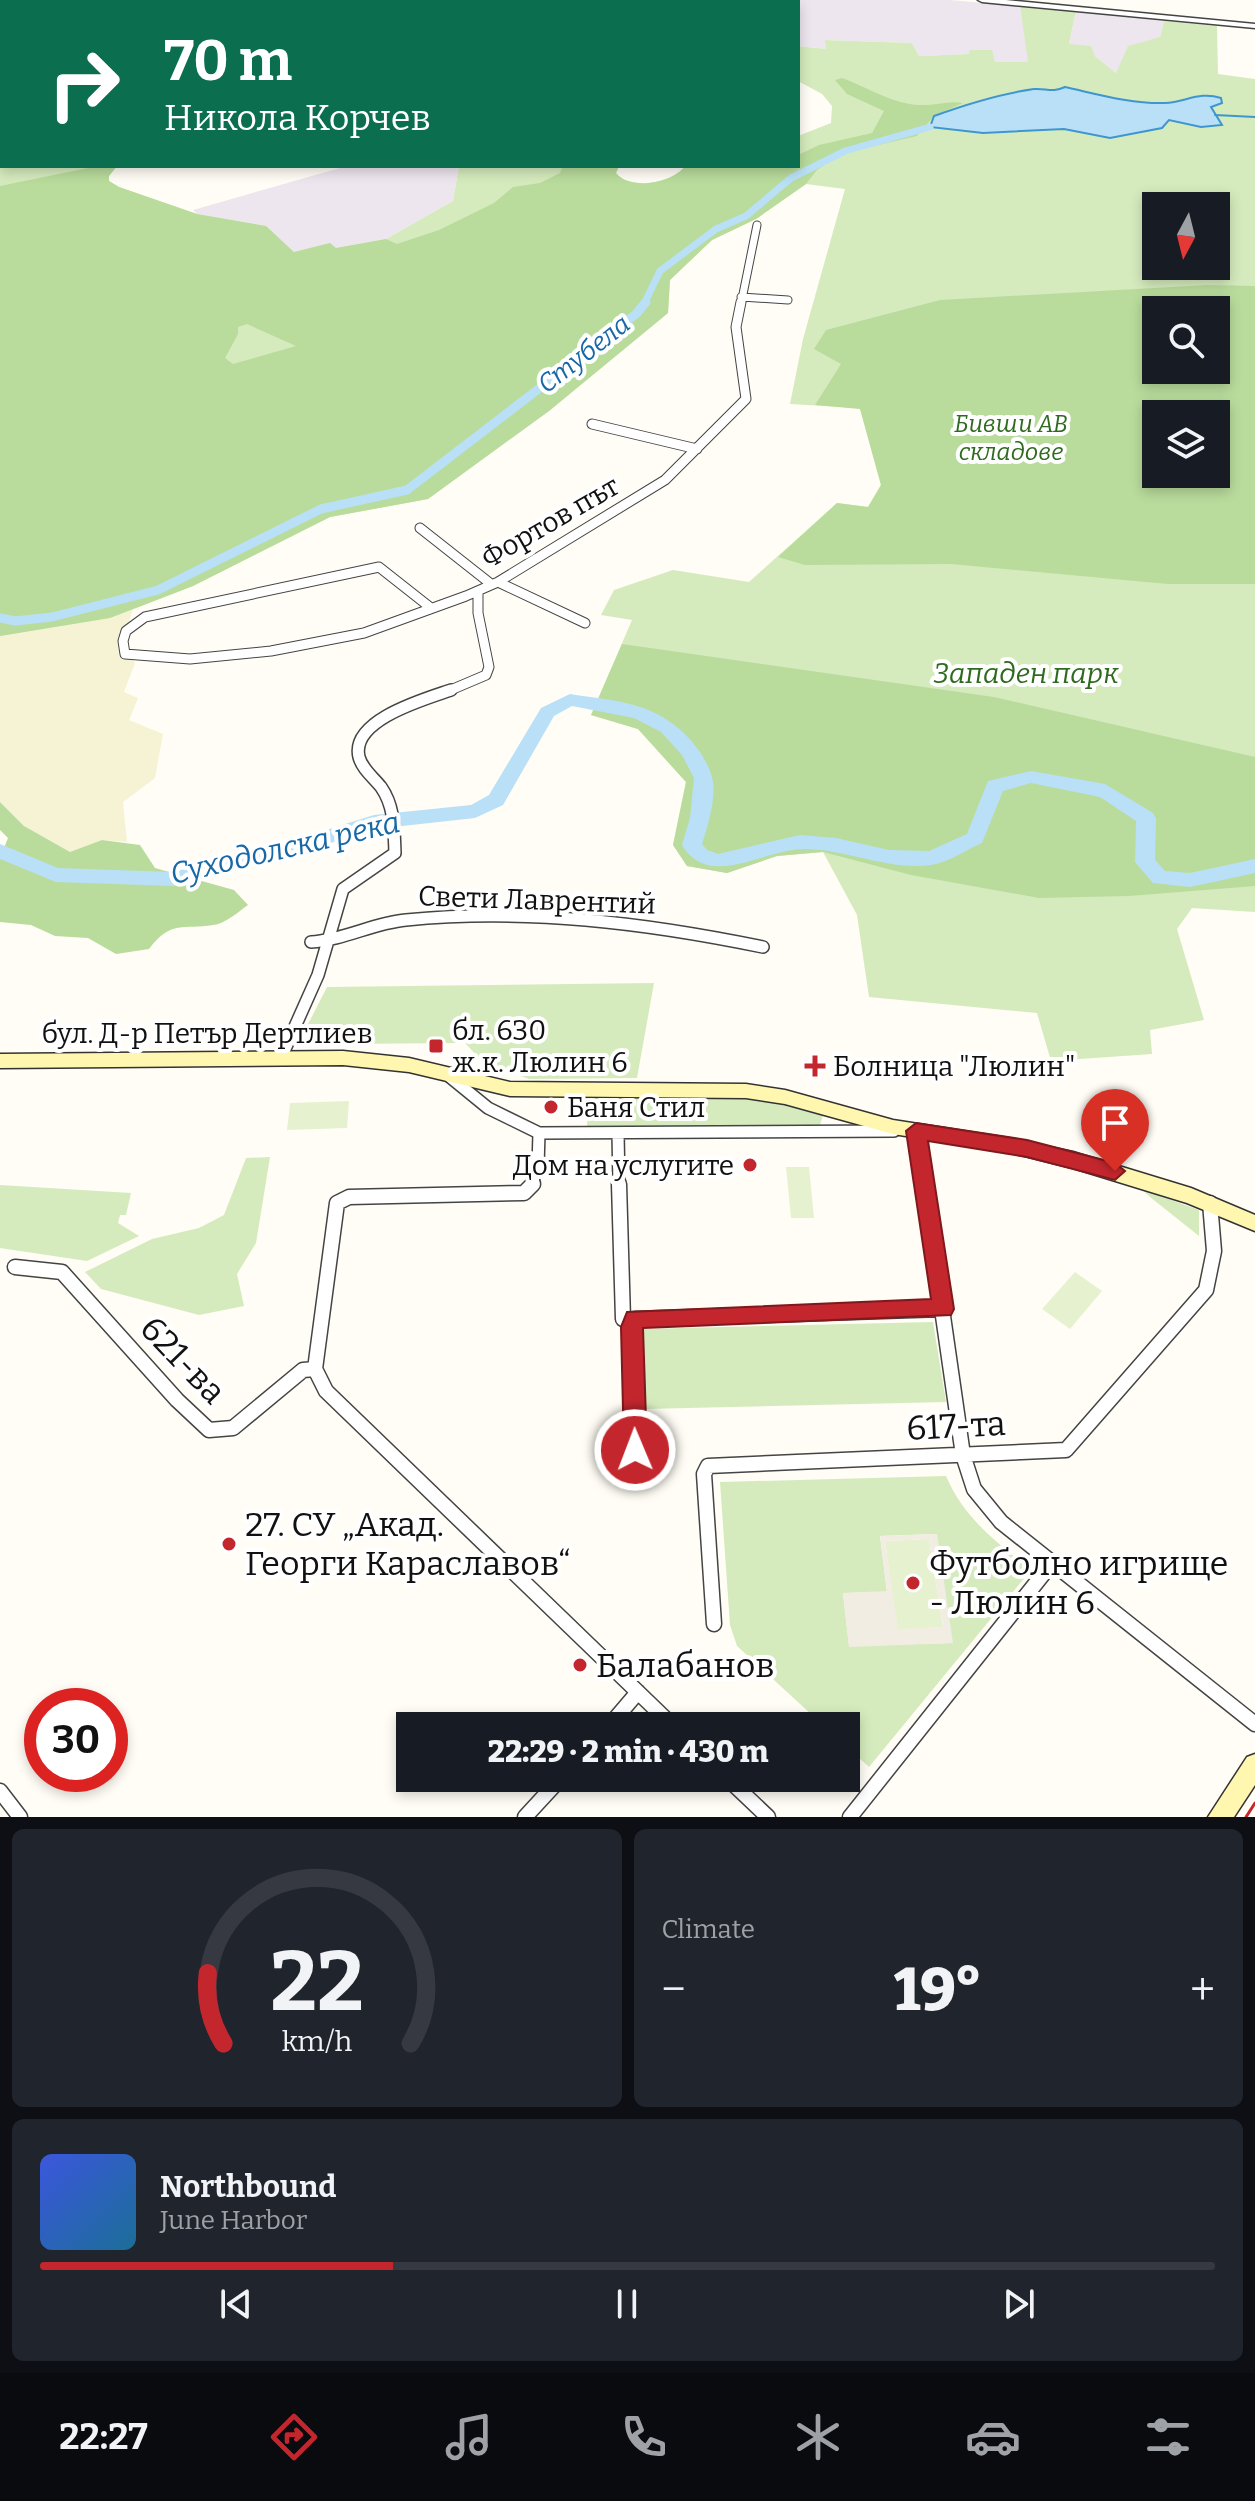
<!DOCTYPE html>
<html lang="en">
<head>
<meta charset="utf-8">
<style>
	:root { --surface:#171b24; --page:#20242c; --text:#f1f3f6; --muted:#9ea1a6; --line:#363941; --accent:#c4262e }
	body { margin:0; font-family:Bitter,serif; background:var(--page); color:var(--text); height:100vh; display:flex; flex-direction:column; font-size:30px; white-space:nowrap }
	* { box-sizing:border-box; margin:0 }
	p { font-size:26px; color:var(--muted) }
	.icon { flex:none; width:44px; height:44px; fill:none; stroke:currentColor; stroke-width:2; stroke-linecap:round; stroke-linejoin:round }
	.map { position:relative; height:1817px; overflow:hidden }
	.side { display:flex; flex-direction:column; gap:12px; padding:12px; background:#0d0f14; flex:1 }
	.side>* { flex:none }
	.guide { position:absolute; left:0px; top:0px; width:800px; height:168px; box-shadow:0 4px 12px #0003; background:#0b6e4f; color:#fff; overflow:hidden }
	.needle { width:52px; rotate:187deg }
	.fabs { position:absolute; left:1142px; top:192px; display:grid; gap:16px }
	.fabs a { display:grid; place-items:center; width:88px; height:88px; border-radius:0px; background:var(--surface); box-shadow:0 4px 12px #0003; font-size:40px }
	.speed { position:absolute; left:24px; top:1688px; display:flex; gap:16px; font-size:40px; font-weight:700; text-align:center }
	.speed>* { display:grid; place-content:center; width:104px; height:104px; border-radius:50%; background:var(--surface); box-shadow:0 4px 12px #0003; line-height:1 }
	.speed .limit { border:12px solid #d22; background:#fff; color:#111 }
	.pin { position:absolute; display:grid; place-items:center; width:68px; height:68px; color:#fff; margin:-82px -34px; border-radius:50% 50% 50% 0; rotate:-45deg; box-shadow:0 0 8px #0007 }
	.pin .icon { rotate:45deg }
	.me { position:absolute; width:88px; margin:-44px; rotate:359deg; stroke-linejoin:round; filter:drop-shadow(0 0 6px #0008) }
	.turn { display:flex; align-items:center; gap:28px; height:168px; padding:0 32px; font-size:36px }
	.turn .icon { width:104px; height:104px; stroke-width:2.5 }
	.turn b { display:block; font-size:56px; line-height:68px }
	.big { font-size:60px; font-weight:800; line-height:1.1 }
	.side .widget { flex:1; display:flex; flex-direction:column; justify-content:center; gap:12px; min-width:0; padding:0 28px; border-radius:12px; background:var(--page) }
	.side .dial { align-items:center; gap:0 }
	.dial svg { height:208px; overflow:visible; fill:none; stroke:var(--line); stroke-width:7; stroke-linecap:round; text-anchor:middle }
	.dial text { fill:var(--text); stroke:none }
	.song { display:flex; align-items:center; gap:24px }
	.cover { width:96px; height:96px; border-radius:12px; background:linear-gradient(135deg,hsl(230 70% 55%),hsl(200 70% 35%)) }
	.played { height:8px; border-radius:4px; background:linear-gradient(90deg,var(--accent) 30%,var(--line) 30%) }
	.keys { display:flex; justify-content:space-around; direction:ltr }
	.heat { display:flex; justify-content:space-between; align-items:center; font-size:44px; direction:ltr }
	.side .tiles { flex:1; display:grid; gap:12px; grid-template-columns:1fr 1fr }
	.widget:last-child { grid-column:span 2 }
	.trip { position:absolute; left:396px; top:1712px; width:464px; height:80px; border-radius:0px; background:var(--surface); box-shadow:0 4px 12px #0003; font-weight:800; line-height:80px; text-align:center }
	.dock { display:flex; height:128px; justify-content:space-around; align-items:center; background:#090b0e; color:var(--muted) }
	.dock .icon { width:56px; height:56px }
	.dock .current { color:var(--accent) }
	.dock b { font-size:36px; color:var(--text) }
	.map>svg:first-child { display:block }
	.industrial { fill:#eee6ef }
	.farmland { fill:#f6f3d4 }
	.green { fill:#d5ebbd; fill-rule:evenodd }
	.forest { fill:#b9dc9c; fill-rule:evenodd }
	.pitch { fill:#e6f2cf }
	.plaza { fill:#f1ede2; fill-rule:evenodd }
	.water { fill:#b9e0f7; stroke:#3f96cf; stroke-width:2 }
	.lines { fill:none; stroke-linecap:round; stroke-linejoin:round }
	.stream { stroke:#3f96cf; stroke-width:2 }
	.canal-far1 { stroke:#b9e0f7; stroke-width:7 }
	.canal { stroke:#b9e0f7; stroke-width:9 }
	.river { fill:#b9e0f7; fill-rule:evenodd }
	.minor-far3-casing { stroke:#444; stroke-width:9 }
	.minor-far2-casing { stroke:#444; stroke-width:11 }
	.minor-far1-casing { stroke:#444; stroke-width:14 }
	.minor-casing { stroke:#444; stroke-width:17 }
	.tertiary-casing { stroke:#444; stroke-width:3 }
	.secondary-casing { stroke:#333; stroke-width:3 }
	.minor-far3 { stroke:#fff; stroke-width:7 }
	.minor-far2 { stroke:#fff; stroke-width:9 }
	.minor-far1 { stroke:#fff; stroke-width:11 }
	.minor { stroke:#fff; stroke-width:14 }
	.tertiary { fill:#fff; fill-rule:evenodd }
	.secondary { fill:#fff6b0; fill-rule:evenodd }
	.tram { stroke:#c4262e; stroke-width:3 }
	.route { fill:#c4262e; stroke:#7f191e; stroke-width:2 }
	.poi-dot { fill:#c4262e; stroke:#fff; stroke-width:3 }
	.labels { text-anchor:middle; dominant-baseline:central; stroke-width:8; stroke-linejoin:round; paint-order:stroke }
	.far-park-label { font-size:24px; font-style:italic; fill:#2f6b1f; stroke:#fff }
	.far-water-label { font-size:26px; font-style:italic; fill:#1768a6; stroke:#fff }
	.street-label { font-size:28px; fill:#111; stroke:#fff }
	.park-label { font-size:28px; font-style:italic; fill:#2f6b1f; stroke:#fff }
	.poi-label { font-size:28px; fill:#111; stroke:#fff; text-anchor:start }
	.water-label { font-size:30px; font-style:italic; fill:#1768a6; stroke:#fff }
	.near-street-label { font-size:34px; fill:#111; stroke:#fff }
	.near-poi-label { font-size:34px; fill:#111; stroke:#fff; text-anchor:start }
</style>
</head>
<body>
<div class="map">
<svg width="1255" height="1817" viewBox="0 0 1255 1817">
	<rect width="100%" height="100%" fill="#fffdf5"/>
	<path class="industrial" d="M662,0H949L1020,6L1029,62H995L970,50V54L919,56L912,43L826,40V49L798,46V2Z
		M1076,11L1164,21L1160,37L1116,73L1095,56L1069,44Z
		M347,166H459L453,201L386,239L336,248L330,243L294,252L266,226L197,214L193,210Z"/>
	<path class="farmland" d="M133,609L121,646L135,663L124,692L138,698L129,720L163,734L155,778L123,802L127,842L102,840L70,853L24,826L0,802V636L110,618Z"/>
	<path class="green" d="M1020,6L1076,11L1069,44L1091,46L1095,56L1116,73L1128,46L1160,37L1164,21L1217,26L1218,74L1255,79V912L1192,908L1177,929L1204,1020L1150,1030L1152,1054L1051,1061L1037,1013L869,997L857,915L823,852L777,856L727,873L687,866L673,845L686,782L638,729L591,715L632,620L601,615L614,590L673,570L749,582L837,503L868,507L881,485L860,408L790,404L803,339L845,189L806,184L756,219L712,240L670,280L668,313L549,411L428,499L330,517L193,586L110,618L0,636V76L2,166H117L109,176V181L119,187L197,214L266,226L294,252L330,243L336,248L386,239L453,201L459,166H619L616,173C630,191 673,183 685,166H798V136L831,123L832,106L822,94L798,81V46L826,49L825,40L912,43L919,56L969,54L970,50H992L995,62H1028ZM1156,206H1216V266H1156ZM1156,310H1216V370H1156ZM1156,414H1216V474H1156Z
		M654,983L637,1078L529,1079L482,1061L465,1043L335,1044L303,1034L327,987Z
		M650,1094L745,1095L824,1112L820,1125L587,1128L588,1096L628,1098Z
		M270,1157L256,1243L237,1274L244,1306L199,1315L101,1289L85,1272L152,1239L199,1228L224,1215L246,1158Z
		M0,1185L131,1193L126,1215H120L118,1223L139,1236L87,1261L0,1248Z
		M1143,1190L1199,1210V1236L1150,1197Z
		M933,1322L946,1402L645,1409L642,1329Z
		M946,1476C964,1518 995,1541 1031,1570L869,1767L846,1746V1726H824L737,1646L730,1625L720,1482ZM936,1534L952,1643L849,1646L843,1593L887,1592L880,1536Z"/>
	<path class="forest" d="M842,78C867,87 892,104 920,105C935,106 948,100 963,103L934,116L917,136L840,154L817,170L806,184L756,219L712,240L670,280L668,313L549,411L428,499L330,517L193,586L110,618L0,636V186L98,166H117L109,176V181L119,187L197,214L266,226L294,252L330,243L336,248L386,239L397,244L439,230L494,203L513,187L540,183L560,173L563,166H619L616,173C630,191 673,183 685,166H798V155L819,145L872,133L884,111L847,94L835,80ZM247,324L296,346L233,364L225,358L238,334V327Z
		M1207,285L1255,286V584H1168L951,564L805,565L778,557L837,503L868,507L881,485L860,409L815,405L841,364L814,349L826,330L940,300ZM1156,310H1216V370H1156ZM1156,414H1216V474H1156Z
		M622,644L994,697L1255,757V886L1129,896L1039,898L911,875L823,852L777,856L727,873L687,866L673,845L686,782L638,729L591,715Z
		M0,802L24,826L70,852L102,840L140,845L155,868L234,890L248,905C238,912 225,924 213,925C183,930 172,919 149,949L116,954L88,938L55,936L31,925L0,922V848H4L8,838L0,830Z"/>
	<path class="pitch" d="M349,1101L347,1128L287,1130L290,1103Z
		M786,1167H809L814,1218H791Z
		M1075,1272L1102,1291L1070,1329L1042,1309Z
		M929,1539L943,1627L897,1630L885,1541Z"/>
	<path class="plaza" d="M937,1534L953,1643L849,1647L843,1593L887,1591L880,1536ZM929,1539L943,1627L898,1629L885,1541Z"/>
	<path class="water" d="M1065,87C1097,94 1131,104 1165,103C1186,102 1199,91 1221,98L1222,103L1211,107L1222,125L1201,127L1169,120L1162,128L1110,138L1064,129L983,133L930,127L934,116C967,104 998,94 1034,89C1046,88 1052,93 1065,87Z"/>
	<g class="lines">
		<path class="stream" d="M1215,115L1255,117"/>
		<path class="canal-far1" d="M644,304L660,271L716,229L746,216L791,178L845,151L930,127"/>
		<path class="canal" d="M0,618L15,621L52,617L158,590L321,509L407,490L636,314L646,302"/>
		<path class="river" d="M570,694C594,698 621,700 643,708C673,718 703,746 712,777C717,796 708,825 702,844L707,850L718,854L800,835L836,838L889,850L929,851L967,834L988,781L1031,771L1105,784L1153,813L1156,818L1155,860L1165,871L1190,873L1255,859V873L1190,887L1153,883L1135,862L1136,821L1100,797L1031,783L1003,791L982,843C966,850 947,863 931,865C887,871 845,848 802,849C763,850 709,890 682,845L690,818L694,778L682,755L661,732L634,718L572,706L554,716L503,805L475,818L375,829L280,859L173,886L56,882L0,859V844L58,868L173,872L278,845L374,815L471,805L489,795L541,708Z"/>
		<defs>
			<path id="minor-far3" d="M16,0L19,2
				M741,297L788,300
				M741,304L757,225"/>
			<path id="minor-far2" d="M592,424L697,449
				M420,528L491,584
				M498,582L585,623
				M431,608L379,567L145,617L126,631L123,641L125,654L190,659L271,651L364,633L466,596L498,582L665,480L746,399L736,327L741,302
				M446,692L486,675L489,667L478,613V591"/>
			<path id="minor-far1" d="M311,942C344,940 373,923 406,920C526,908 646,923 763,947
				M281,1058L318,975L343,889L395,853C394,830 395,807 381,787C374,778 362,769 359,757C350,720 425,699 451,690
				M450,1077L488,1108L539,1133L894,1131
				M911,1131H916L924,1186
				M618,1133L619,1186
				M531,1186L538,1166L539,1133"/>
			<path id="minor" d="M533,1184L524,1193L349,1197L337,1203L315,1369L326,1391L673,1726
				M619,1184L623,1319
				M924,1184L963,1455L974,1489L1001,1522L1255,1724
				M15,1267L62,1272L177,1400L209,1430L233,1428L303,1370L315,1369
				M635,1450L632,1323L635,1319L943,1309
				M714,1624L704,1474L708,1466L1066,1450L1206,1290L1214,1251L1210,1203
				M609,1726L638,1692
				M727,1778L768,1817
				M0,1791L20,1817
				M525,1817L561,1778
				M850,1817L1052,1563"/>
			<path id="tertiary" d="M978,0H1006L1255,24V28L982,2Z"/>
			<path id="secondary" d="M343,1051L409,1058L510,1082L746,1084L785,1090L893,1120L1008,1138L1073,1152L1191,1188L1255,1215V1231L1187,1203L1073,1168L1008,1152L893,1134L785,1104L746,1098L510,1096L409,1072L343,1065L0,1068V1054Z
				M1255,1754V1785L1234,1817H1208L1247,1757Z"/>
		</defs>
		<use href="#minor-far3" class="minor-far3-casing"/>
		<use href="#minor-far2" class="minor-far2-casing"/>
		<use href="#minor-far1" class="minor-far1-casing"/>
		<use href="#minor" class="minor-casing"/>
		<use href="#tertiary" class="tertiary-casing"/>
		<use href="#secondary" class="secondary-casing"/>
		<use href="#minor-far3" class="minor-far3"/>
		<use href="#minor-far2" class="minor-far2"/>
		<use href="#minor-far1" class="minor-far1"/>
		<use href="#minor" class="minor"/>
		<use href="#tertiary" class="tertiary"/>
		<use href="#secondary" class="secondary"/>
		<path class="tram" d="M1246,1817L1255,1803"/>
	</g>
	<path class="route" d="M916,1123L1027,1140L1115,1163L1125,1171L1115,1180L1027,1157L928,1141L954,1309L951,1315L643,1328L647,1450L643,1458L635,1461L627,1458L624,1450L621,1327L627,1312L931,1299L906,1131Z"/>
	<g class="poi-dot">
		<rect x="428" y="1038" width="16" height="16" rx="4"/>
		<path d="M811 1054h8v8h8v8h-8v8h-8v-8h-8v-8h8z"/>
		<circle cx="551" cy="1107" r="8"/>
		<circle cx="750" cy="1165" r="8"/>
		<circle cx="229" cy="1544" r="8"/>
		<circle cx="913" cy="1583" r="8"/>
		<circle cx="580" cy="1665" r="8"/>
	</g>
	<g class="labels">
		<g class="far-park-label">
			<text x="1011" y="424">Бивши АВ<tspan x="1011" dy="28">складове</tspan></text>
		</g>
		<g class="far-water-label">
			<text transform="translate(584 354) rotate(-38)">Стубела</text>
		</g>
		<g class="street-label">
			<text transform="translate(550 522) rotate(-30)">Фортов път</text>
			<text transform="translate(537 900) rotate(2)">Свети Лаврентий</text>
			<text x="207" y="1033">бул. Д-р Петър Дертлиев</text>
		</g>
		<g class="park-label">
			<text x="1026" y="673">Западен парк</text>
		</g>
		<g class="poi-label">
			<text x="452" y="1030">бл. 630<tspan x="452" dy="32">ж.к. Люлин 6</tspan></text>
			<text x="833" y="1066">Болница "Люлин"</text>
			<text x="567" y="1107">Баня Стил</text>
			<text x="734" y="1165" text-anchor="end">Дом на услугите</text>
		</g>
		<g class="water-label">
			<text transform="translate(285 848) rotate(-13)">Суходолска река</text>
		</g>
		<g class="near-street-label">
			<text transform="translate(183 1360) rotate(46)">621-ва</text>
			<text transform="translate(956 1426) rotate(-3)">617-та</text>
		</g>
		<g class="near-poi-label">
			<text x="245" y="1524">27. СУ „Акад.<tspan x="245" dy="39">Георги Караславов“</tspan></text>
			<text x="929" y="1563">Футболно игрище<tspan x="929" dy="39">- Люлин 6</tspan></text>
			<text x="596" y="1665">Балабанов</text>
		</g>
	</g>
</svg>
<div class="fabs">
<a><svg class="needle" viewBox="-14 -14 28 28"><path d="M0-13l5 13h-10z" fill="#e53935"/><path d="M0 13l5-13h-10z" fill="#9ea1a6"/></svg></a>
<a><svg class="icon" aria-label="search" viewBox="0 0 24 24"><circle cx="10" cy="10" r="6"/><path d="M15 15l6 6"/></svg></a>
<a><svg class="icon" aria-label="layers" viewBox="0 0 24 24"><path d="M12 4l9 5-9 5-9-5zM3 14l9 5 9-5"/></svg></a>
</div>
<div class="speed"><div class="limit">30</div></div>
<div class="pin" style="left:1115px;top:1171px;background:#d93025"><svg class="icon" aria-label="arrive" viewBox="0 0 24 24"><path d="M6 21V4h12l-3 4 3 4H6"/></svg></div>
<svg class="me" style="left:635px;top:1450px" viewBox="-20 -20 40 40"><circle r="17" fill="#c4262e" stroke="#fff" stroke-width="3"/><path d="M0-11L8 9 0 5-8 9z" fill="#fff"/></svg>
<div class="trip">22:29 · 2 min · 430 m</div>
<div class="guide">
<div class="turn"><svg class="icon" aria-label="right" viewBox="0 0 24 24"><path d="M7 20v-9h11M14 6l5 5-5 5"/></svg><div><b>70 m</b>Никола Корчев</div></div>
</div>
</div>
<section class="side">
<div class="tiles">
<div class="widget dial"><svg viewBox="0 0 100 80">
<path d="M14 69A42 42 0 1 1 86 69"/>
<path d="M14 69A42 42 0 0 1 8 42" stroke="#c4262e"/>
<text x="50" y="56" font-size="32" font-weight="700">22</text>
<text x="50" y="72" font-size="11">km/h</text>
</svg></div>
<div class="widget"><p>Climate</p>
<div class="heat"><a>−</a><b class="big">19°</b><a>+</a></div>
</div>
<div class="widget">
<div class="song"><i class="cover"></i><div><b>Northbound</b><p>June Harbor</p></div></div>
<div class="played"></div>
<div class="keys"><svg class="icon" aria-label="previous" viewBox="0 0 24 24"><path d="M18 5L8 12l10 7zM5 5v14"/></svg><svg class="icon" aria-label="pause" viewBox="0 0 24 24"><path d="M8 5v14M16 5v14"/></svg><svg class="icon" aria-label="next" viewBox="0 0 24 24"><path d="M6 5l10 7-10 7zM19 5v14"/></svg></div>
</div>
</div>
</section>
<nav class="dock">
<b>22:27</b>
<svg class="icon current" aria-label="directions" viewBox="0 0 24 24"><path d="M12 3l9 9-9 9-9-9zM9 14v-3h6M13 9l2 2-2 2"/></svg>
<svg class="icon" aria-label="music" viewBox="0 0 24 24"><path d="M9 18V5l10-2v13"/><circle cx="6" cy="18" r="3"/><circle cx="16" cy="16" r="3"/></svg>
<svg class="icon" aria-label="phone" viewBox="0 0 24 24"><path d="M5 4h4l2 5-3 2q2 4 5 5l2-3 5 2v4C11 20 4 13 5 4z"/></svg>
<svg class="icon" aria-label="climate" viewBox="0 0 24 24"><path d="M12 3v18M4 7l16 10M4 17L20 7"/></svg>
<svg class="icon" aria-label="car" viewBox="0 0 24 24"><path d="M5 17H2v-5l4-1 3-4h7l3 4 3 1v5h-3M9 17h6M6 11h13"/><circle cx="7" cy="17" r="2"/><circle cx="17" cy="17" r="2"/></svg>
<svg class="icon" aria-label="filters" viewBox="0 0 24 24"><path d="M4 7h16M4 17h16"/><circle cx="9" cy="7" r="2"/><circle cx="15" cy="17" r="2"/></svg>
</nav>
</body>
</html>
